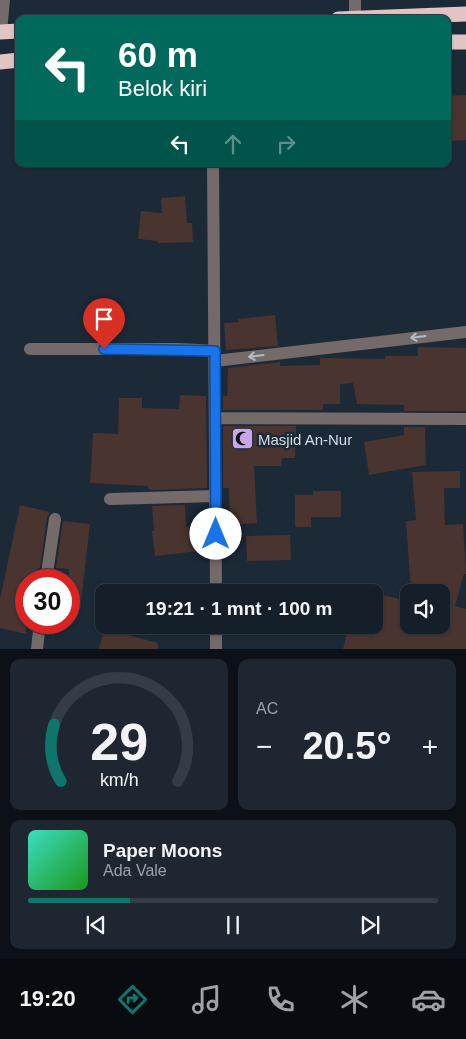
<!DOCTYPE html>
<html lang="id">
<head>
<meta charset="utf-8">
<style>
	:root { --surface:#151f29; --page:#1e2731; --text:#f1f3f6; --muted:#9da2a8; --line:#343d46; --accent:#0f766e }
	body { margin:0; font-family:Helvetica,sans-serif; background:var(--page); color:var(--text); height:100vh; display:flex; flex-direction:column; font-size:19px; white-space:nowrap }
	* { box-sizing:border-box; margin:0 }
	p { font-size:16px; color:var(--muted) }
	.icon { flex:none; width:28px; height:28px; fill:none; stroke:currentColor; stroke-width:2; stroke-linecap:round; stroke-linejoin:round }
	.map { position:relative; height:649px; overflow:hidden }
	.panel { display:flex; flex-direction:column; gap:10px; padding:10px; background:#0c1117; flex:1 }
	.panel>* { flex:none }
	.top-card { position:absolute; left:15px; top:15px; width:436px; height:152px; border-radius:10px; box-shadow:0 1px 4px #0004,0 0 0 1px var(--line); background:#00695c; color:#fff; overflow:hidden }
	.fabs { position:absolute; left:400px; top:584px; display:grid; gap:10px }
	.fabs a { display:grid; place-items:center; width:50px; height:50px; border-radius:10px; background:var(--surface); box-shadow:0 1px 4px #0004,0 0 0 1px var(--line); font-size:25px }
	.speed { position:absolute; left:15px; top:569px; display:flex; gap:10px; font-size:25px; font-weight:700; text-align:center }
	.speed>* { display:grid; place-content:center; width:65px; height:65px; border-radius:50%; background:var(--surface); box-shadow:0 1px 4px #0004,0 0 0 1px var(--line); line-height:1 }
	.speed .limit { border:8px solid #d22; background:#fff; color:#111 }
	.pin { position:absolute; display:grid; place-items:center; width:42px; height:42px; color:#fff; margin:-51px -21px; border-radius:50% 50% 50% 0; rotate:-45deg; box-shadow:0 0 5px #0007 }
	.pin .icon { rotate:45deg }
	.me { position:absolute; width:55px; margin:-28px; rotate:0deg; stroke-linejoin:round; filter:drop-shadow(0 0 4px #0008) }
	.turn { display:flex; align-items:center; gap:18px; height:105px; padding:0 20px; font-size:22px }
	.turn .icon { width:65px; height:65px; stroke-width:2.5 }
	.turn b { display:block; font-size:35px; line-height:42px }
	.lanes { display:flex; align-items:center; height:48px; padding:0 20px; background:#0003; justify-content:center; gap:25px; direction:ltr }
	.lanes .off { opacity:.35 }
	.big { font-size:38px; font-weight:600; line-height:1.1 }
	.panel .tile { flex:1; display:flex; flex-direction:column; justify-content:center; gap:8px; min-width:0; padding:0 18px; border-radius:10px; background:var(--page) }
	.panel .dial { align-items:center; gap:0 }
	.dial svg { height:130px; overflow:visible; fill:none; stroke:var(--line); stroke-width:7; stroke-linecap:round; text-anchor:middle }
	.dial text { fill:var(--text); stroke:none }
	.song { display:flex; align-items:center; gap:15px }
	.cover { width:60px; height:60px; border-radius:8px; background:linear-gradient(135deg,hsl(170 70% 55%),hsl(120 70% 35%)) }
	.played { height:5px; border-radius:2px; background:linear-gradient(90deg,var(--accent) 25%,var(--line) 25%) }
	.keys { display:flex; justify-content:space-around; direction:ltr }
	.heat { display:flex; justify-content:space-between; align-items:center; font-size:28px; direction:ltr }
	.panel .tiles { flex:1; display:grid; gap:10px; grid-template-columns:1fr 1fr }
	.tile:last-child { grid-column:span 2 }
	.trip { position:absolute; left:95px; top:584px; width:288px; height:50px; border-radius:10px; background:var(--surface); box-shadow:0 1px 4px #0004,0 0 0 1px var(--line); font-weight:600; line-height:50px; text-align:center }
	.dock { display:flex; height:80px; justify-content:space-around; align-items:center; background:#080c10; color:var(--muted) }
	.dock .icon { width:35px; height:35px }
	.dock .active { color:var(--accent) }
	.dock b { font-size:22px; color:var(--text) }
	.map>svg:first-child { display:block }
	.building { fill:#49342f }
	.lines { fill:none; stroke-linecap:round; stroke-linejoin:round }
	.minor { stroke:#756a6a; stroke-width:12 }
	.highway { stroke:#e1c5c5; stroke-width:15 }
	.oneway { stroke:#b8bac2 }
	.route-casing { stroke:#114b97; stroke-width:12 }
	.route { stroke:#1a73e8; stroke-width:9 }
	.labels { text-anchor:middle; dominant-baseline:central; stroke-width:5; stroke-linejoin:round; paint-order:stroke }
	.poi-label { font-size:15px; fill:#d5dde7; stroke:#1c2937; text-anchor:start }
</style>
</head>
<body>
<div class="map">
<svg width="466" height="649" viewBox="0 0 466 649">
	<rect width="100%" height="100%" fill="#1c2937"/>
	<path class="building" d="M466,95V140L448,141V96Z
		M185,196L187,223H192L193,242L158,243V241L138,239L141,211L162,213L161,198Z
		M275,315L278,346L226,350L224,323L239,322L238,319Z
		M418,347L466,348V411H404V405L357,404L353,383L340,384V404H323V410H223V396H227L228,368L280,362V366L320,365V358L385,359V356H418Z
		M180,395L206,396L207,488L151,490L148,489V486L90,483L93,433L118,434L119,398H142V408L179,409Z
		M223,426H296L295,458H282L281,466H254L257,523L230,525L229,488H223Z
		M404,427H425L426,465L369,475L364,442L404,435Z
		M460,471V488H444L445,525L463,524L466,574H464L455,606L466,609V649H343L349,625H374V593L409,601V625H441V592H411L406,521L416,520L412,472Z
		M313,491H341V517H311V527H295V495H313Z
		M20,505L50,512L47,518L40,568H38L35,580H26V634L0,628V599Z
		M185,505L186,527L205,525L208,550L155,556L152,531H154L152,506Z
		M63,521L90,524L80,610H69V569L56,568Z
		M290,535L291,560L247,561L246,536Z
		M104,629L158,643V649H99Z"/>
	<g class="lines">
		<path class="minor" d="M355,0V18
			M1,32L4,0
			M213,164L216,592
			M30,349H178L215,351
			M215,361L466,332
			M215,418L466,419
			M110,499L215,496
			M46,580L55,519
			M216,625V649
			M37,649L40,622"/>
		<path class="highway" d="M338,19L466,14
			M0,32L19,31
			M448,42H466
			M0,62L19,60"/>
	</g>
	<defs><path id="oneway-shaft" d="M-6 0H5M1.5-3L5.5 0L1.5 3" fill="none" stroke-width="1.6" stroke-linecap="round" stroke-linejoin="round" transform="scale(1.25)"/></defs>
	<g class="oneway">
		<use href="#oneway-shaft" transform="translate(418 337) rotate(173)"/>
		<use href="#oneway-shaft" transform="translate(256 356) rotate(173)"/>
	</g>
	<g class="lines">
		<defs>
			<path id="route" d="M104,349L215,351L216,534"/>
		</defs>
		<use href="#route" class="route-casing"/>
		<use href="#route" class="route"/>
	</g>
	<defs>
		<symbol id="mosque-square" viewBox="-11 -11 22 22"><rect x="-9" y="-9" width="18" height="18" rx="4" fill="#c9a5ee" stroke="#1c2937"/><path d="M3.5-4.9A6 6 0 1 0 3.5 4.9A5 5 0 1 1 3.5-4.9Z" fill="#111"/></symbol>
	</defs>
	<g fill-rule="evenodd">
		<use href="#mosque-square" x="230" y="426" width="25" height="25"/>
	</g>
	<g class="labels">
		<g class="poi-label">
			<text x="258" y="439">Masjid An-Nur</text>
		</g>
	</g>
</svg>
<div class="fabs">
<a><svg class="icon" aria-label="sound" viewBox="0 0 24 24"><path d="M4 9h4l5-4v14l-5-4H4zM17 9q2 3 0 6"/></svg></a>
</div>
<div class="speed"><div class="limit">30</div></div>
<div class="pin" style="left:104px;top:349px;background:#d93025"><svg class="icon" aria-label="arrive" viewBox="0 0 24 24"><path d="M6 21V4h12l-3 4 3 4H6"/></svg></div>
<svg class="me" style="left:216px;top:534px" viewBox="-20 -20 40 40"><circle r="19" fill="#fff"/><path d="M0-13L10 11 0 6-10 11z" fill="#1a73e8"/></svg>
<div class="trip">19:21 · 1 mnt · 100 m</div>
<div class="top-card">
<div class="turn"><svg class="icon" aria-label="left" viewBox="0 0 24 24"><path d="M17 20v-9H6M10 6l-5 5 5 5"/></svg><div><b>60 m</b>Belok kiri</div></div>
<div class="lanes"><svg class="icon" aria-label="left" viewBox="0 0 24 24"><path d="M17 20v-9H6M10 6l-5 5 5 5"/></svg><svg class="icon off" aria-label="ahead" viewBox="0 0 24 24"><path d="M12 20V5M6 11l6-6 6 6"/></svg><svg class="icon off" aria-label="right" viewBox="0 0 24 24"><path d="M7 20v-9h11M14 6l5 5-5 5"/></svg></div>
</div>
</div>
<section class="panel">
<div class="tiles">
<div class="tile dial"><svg viewBox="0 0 100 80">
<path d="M14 69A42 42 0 1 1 86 69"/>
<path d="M14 69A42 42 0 0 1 10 34" stroke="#0f766e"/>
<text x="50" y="56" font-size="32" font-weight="700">29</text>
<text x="50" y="72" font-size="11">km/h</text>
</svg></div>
<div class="tile"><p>AC</p>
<div class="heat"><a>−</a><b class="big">20.5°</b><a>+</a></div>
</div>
<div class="tile">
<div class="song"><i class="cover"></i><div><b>Paper Moons</b><p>Ada Vale</p></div></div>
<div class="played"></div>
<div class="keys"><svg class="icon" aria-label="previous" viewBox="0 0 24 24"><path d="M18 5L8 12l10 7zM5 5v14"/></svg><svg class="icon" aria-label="pause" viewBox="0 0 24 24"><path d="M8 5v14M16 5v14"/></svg><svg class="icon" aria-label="next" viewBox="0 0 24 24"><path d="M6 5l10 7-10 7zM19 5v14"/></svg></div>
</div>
</div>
</section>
<nav class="dock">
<b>19:20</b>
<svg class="icon active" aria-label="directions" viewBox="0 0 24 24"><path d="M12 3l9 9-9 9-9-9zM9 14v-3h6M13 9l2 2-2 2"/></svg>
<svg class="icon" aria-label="music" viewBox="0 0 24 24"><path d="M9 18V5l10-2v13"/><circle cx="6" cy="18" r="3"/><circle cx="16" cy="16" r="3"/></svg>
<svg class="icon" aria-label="phone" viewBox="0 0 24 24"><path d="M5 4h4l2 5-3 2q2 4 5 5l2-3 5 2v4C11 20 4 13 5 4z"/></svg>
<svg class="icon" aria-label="climate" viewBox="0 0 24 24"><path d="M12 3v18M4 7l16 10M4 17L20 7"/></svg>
<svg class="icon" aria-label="car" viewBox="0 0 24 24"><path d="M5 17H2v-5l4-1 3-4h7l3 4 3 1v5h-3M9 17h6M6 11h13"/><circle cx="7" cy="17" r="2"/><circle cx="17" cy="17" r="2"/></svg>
</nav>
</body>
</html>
